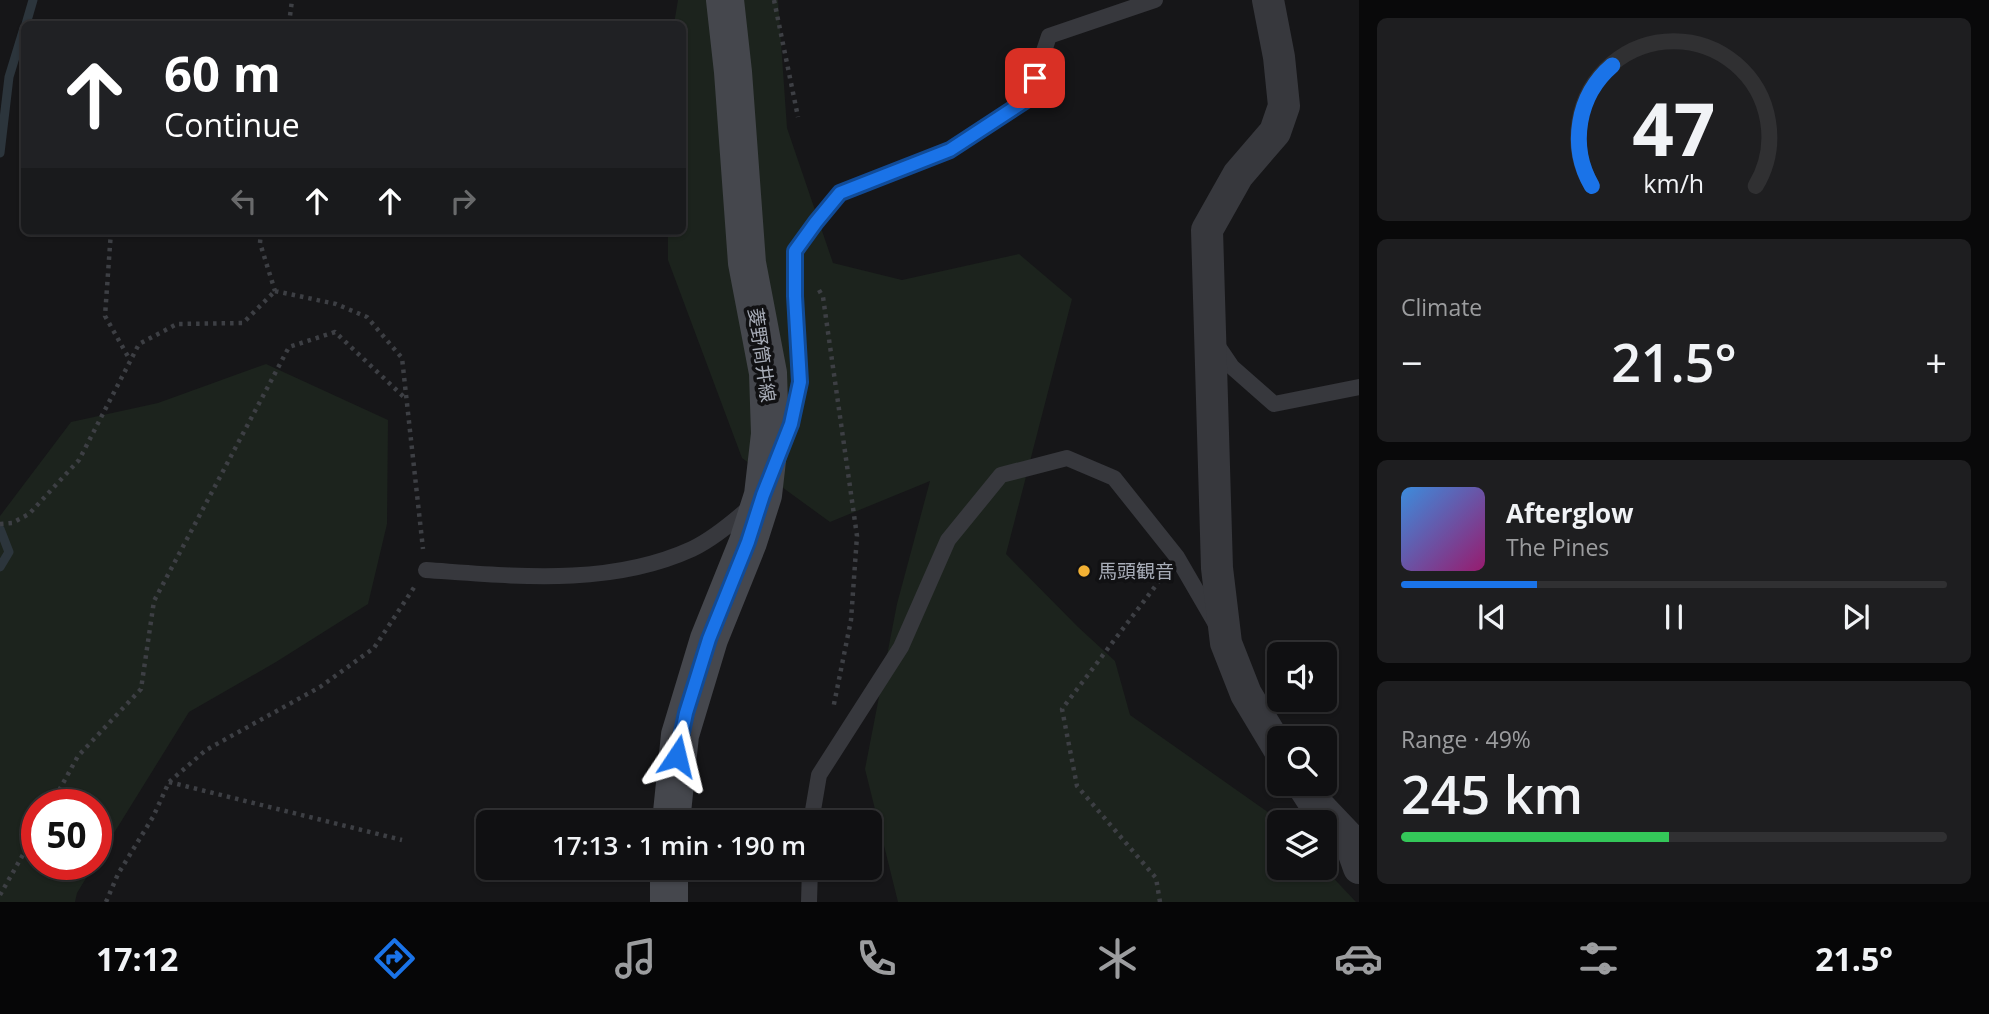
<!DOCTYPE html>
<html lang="en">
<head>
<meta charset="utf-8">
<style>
	:root { --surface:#101012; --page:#1e1e20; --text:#f1f3f6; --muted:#9c9d9f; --line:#303032; --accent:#1a73e8 }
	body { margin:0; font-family:"Open Sans","Noto Sans JP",sans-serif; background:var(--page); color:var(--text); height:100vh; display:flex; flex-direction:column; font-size:26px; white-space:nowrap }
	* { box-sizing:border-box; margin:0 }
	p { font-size:23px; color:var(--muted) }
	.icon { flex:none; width:38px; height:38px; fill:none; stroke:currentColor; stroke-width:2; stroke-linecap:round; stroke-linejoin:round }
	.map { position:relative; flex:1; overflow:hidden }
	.side { display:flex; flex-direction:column; gap:18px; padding:18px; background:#09090a; width:630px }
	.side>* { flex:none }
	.guide { position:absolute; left:21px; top:21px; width:665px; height:214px; border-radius:10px; box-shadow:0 2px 5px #0004,0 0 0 2px var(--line); background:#202124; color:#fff; overflow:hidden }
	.controls { position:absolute; left:1267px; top:642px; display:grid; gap:14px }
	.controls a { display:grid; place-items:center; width:70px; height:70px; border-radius:10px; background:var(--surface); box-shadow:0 2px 5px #0004,0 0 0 2px var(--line); font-size:35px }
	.speed { position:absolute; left:21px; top:789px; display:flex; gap:14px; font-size:35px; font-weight:700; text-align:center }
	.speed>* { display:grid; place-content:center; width:91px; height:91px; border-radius:50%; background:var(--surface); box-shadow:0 2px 5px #0004,0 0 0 2px var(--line); line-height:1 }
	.speed .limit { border:10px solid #d22; background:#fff; color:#111 }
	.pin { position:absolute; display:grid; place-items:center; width:60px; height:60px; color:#fff; margin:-30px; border-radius:14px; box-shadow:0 4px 10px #0006 }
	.me { position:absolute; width:77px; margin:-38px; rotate:10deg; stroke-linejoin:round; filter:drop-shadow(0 0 5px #0008) }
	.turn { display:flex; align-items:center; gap:24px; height:147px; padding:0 28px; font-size:32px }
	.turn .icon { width:91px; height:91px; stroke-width:2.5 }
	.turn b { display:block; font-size:49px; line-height:60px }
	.lanes { display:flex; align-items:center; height:66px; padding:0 28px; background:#0003; justify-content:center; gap:35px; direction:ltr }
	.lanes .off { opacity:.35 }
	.big { font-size:52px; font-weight:600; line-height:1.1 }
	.side .tile { flex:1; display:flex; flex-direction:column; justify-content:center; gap:10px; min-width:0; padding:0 24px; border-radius:10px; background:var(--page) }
	.side .dial { align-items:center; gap:0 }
	.dial svg { height:182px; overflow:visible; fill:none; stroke:var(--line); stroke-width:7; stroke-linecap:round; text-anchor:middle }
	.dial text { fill:var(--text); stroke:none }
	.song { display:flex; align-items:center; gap:21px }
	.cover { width:84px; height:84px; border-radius:10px; background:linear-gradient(135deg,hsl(210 70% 55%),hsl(320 70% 35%)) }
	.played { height:7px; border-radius:4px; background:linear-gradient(90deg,var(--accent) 25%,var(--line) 25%) }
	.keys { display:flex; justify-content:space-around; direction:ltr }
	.heat { display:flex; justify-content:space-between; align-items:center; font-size:38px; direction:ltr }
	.charge { height:10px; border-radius:5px; background:linear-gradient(90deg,#34c759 49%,var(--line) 0) }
	.trip { position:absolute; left:476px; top:810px; width:406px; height:70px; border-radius:10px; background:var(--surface); box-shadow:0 2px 5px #0004,0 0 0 2px var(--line); font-weight:600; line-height:70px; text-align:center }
	.tab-bar { display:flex; height:112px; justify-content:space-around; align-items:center; background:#060607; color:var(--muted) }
	.tab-bar .icon { width:49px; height:49px }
	.tab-bar .selected { color:var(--accent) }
	.tab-bar b { font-size:32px; color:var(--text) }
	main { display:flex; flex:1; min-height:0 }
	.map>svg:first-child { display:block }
	.green { fill:#1c231d }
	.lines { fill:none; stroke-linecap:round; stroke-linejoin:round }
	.stream { stroke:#2c353c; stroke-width:9 }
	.path { stroke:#3d3f44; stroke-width:4.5; stroke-dasharray:3.5 5; stroke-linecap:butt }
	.service { stroke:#37383d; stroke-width:16 }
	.minor { stroke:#37383d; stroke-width:32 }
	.secondary { stroke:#45474d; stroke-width:38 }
	.route-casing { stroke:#114b97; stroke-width:18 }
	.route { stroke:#1a73e8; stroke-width:12 }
	.poi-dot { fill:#f2b134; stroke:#111113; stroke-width:2.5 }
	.labels { text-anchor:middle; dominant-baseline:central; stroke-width:7; stroke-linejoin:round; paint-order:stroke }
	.street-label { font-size:19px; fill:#a8adb8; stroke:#111113 }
	.poi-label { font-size:19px; fill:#a8adb8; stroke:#111113; text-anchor:start }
</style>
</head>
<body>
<main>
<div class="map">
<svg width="1359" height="902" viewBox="0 0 1359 902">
	<rect width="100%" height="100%" fill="#161618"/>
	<path class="green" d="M678,0H778L787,128L833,263L902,280L1019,254L1072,299L1006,554L1078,627L1115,661L1130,715L1282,822H1279V868H1324L1356,902H898L865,769L897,604L930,481L830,522L742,458L668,260V231H682V24H674Z
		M266,364L388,420L387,524L368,604L276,662L189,712L96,862V805H37V864L94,865L77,893L75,902H0V516L71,422L158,403Z"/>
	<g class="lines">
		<path class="stream" d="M26,24L33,0
			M0,153L9,77L24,28
			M0,529L9,552L0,567"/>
		<path class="path" d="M774,0L798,117
			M289,24L292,0
			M111,231L105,316L130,360
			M261,231L260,243L275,291
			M819,290L823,297L857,536L851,620L833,709
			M275,291L336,304L367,317L402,358L423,549
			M0,524L12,523L29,514L79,460L139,344L177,324L243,323L275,291
			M169,782L402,840
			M51,805L78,756L141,689L154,601L289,347L335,332L406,399
			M0,895L37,830
			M106,902L118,874L153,817L169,782L206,750L320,687L374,648L415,586
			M1160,902L1156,878L1077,786L1062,709L1163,576"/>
		<path class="service" d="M1215,342L1232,367L1274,404L1359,387
			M782,446L791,424L800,382L795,296V252L816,222L840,193L950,150L1028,99L1049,36L1155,0
			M426,570C514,576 609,587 692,549C713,539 732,523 749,508
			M811,822L819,775L901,647L948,540L1001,475L1067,458L1114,478L1177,557L1217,626
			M809,902L810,868"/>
		<path class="minor" d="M1268,0L1279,57L1284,106L1275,132L1238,175L1207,230L1217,568L1226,643L1246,694L1279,749
			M1302,784L1311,798L1348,837L1359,868"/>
		<path class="secondary" d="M671,822L680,735L709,639L748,542L763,495L770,434L768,373L747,263L733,72L725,0
			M669,902V868"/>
	</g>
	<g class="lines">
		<defs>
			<path id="route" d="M677,756L686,713L709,639L748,542L763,495L791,424L800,382L795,296V251L816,222L840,193L950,150L1028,99L1035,78"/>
		</defs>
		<use href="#route" class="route-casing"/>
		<use href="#route" class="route"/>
	</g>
	<circle class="poi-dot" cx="1084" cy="571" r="7"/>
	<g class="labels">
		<g class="street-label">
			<text transform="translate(762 355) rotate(82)">菱野筒井線</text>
		</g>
		<g class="poi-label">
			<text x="1098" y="571">馬頭観音</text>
		</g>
	</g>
</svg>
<div class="controls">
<a><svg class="icon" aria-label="sound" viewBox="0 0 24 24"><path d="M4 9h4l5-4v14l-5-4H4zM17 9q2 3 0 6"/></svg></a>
<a><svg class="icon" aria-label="search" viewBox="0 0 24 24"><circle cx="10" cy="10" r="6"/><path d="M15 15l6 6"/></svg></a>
<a><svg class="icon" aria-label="layers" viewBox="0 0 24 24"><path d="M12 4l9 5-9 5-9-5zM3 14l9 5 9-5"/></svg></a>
</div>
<div class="speed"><div class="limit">50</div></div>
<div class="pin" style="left:1035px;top:78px;background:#d93025"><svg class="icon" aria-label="arrive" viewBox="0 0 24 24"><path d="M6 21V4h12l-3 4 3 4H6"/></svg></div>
<svg class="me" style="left:677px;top:756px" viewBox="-20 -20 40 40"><path d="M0-17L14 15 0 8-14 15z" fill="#1a73e8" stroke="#fff" stroke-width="4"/></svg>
<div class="trip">17:13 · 1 min · 190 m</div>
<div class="guide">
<div class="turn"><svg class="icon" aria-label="ahead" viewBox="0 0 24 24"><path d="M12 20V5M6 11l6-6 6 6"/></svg><div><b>60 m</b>Continue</div></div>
<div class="lanes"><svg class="icon off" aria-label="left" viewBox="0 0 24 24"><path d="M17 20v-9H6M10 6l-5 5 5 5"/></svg><svg class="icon" aria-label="ahead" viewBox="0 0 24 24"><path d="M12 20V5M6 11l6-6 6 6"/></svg><svg class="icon" aria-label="ahead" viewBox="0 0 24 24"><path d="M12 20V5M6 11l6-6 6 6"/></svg><svg class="icon off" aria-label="right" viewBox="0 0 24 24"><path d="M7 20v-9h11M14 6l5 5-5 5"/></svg></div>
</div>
</div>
<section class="side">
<div class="tile dial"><svg viewBox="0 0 100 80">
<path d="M14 69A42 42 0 1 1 86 69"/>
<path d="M14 69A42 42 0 0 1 23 16" stroke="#1a73e8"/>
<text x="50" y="56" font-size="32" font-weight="700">47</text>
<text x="50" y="72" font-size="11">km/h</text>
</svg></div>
<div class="tile"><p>Climate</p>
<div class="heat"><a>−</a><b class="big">21.5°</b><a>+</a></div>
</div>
<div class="tile">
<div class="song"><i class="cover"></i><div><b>Afterglow</b><p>The Pines</p></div></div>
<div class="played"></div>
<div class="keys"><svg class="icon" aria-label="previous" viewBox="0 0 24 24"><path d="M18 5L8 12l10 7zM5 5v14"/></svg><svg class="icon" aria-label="pause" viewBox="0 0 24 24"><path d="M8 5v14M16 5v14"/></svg><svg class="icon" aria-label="next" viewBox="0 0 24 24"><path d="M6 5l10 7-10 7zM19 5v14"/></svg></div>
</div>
<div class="tile"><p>Range · 49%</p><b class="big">245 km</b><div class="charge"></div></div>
</section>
</main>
<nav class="tab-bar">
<b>17:12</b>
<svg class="icon selected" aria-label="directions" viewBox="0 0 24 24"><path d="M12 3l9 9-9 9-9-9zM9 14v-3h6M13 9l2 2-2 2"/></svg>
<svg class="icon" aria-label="music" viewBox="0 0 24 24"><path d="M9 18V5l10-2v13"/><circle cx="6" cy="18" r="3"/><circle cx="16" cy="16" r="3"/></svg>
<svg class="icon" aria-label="phone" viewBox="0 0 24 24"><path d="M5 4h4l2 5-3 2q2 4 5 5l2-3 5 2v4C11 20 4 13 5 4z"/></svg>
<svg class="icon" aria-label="climate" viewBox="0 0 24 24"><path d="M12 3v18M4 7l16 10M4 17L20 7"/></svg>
<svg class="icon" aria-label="car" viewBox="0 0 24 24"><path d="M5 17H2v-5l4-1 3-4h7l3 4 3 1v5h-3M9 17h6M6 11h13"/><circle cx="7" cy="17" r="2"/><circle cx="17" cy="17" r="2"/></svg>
<svg class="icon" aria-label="filters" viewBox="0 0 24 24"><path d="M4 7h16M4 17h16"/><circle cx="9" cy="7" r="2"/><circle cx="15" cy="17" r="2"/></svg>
<b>21.5°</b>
</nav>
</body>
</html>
